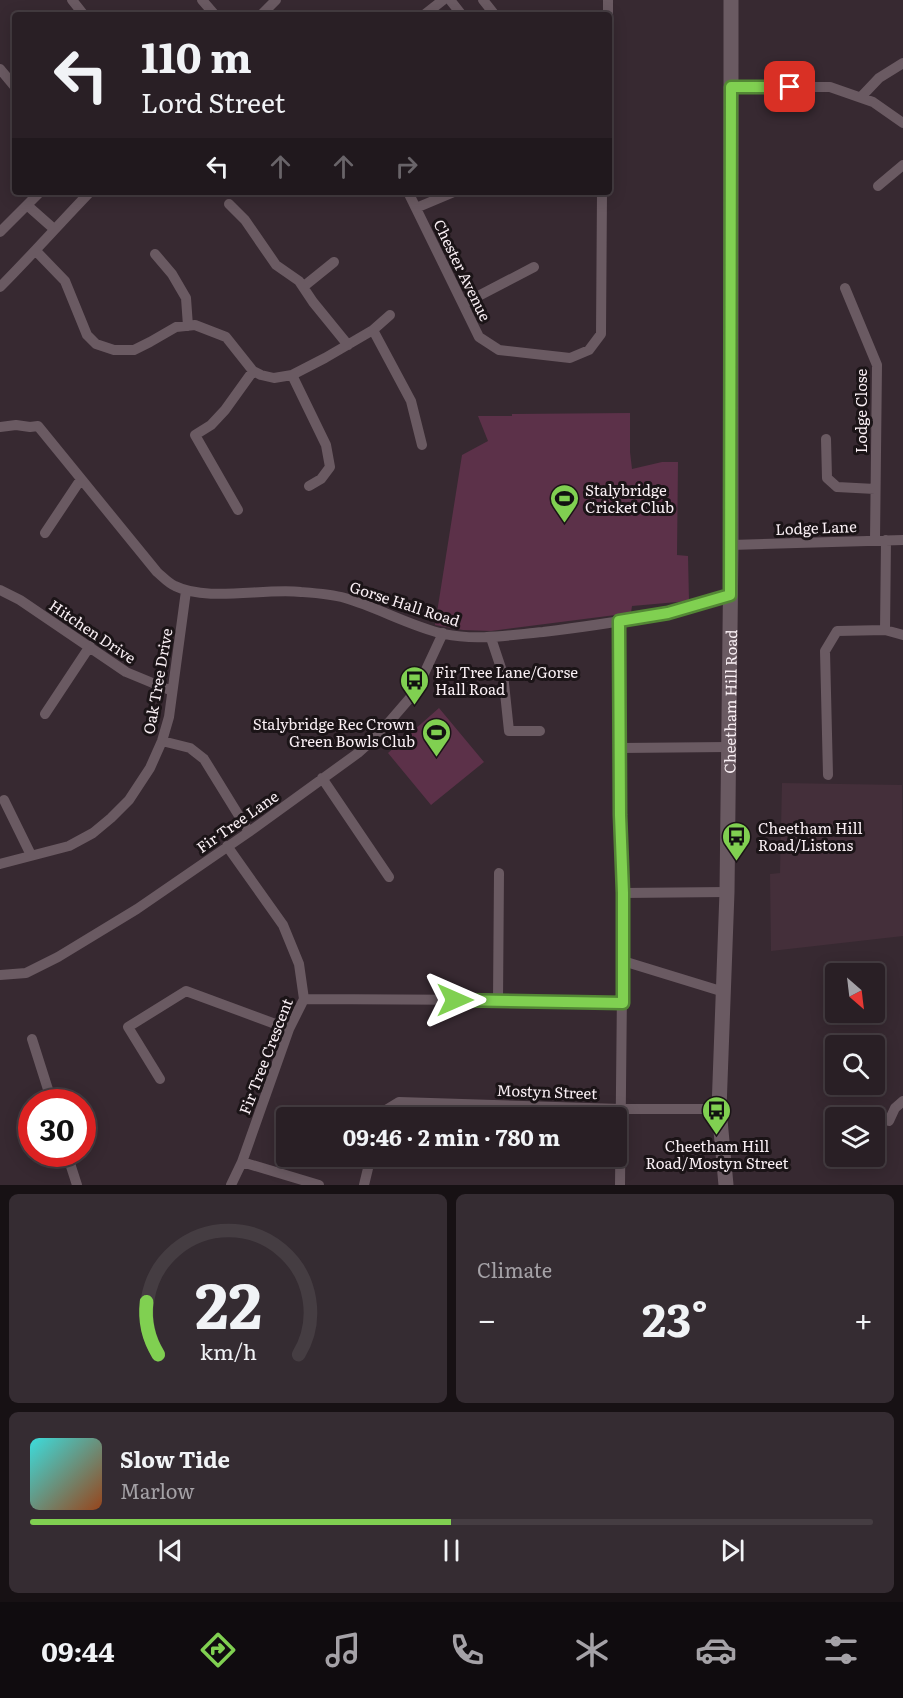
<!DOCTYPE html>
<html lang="en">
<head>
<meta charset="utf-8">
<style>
	:root { --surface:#291f25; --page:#352c32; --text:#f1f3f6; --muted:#a5a2a7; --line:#453d42; --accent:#80d051 }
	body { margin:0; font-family:Literata,serif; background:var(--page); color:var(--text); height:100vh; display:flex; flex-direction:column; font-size:22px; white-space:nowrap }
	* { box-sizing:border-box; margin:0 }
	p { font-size:20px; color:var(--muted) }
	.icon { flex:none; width:33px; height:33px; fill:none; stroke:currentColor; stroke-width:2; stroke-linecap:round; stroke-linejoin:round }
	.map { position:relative; height:1185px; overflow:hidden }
	.panel { display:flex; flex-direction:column; gap:9px; padding:9px; background:#171114; flex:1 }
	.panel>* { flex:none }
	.guide { position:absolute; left:12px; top:12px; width:600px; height:183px; border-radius:6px; box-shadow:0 3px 15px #0003,0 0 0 2px var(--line); background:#291f25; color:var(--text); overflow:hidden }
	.needle { width:39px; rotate:152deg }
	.buttons { position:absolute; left:825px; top:963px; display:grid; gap:12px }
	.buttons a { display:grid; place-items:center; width:60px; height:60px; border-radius:6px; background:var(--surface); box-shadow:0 3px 15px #0003,0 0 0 2px var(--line); font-size:30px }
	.speed { position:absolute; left:18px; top:1089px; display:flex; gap:12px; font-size:30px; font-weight:700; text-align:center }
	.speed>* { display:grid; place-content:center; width:78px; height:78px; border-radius:50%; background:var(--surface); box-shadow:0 3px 15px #0003,0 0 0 2px var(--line); line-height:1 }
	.speed .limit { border:9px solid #d22; background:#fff; color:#111 }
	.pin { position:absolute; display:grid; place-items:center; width:51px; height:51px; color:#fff; margin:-26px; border-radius:12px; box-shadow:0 3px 9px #0006 }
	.me { position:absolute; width:66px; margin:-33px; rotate:90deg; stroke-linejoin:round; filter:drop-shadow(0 0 4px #0008) }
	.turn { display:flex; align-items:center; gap:21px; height:126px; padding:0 30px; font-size:27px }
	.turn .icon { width:78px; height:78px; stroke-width:2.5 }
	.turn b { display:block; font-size:42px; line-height:51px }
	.lanes { display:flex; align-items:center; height:57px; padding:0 30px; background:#0003; justify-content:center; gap:30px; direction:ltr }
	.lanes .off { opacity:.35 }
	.big { font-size:45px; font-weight:700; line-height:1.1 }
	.panel .widget { flex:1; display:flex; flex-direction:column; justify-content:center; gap:9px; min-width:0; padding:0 21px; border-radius:9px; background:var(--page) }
	.panel .dial { align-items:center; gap:0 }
	.dial svg { height:156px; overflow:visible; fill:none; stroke:var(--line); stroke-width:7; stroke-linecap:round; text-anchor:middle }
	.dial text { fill:var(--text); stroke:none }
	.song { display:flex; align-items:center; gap:18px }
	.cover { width:72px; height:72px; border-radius:9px; background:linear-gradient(135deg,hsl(180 70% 55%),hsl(20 70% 35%)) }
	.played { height:6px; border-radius:3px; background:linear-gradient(90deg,var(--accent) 50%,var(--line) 50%) }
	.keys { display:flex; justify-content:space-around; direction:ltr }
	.heat { display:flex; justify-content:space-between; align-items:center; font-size:33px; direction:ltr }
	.panel .tiles { flex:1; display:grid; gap:9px; grid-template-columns:1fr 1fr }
	.widget:last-child { grid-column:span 2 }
	.trip { position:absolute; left:276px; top:1107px; width:351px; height:60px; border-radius:6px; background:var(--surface); box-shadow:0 3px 15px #0003,0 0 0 2px var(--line); font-weight:700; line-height:60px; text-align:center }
	.menu { display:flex; height:96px; justify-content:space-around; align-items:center; background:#100c0f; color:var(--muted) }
	.menu .icon { width:42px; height:42px }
	.menu .active { color:var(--accent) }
	.menu b { font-size:27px; color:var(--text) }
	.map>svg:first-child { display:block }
	.built { fill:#442f3a }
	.garden { fill:#5c3149 }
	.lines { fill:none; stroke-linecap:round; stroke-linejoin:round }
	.minor { stroke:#6a5a62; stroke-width:10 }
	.secondary { stroke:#6a5a62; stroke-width:15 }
	.route-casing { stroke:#538735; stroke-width:15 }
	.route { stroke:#80d051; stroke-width:10 }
	.labels { text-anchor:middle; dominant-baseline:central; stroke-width:6; stroke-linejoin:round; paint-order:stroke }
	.street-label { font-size:15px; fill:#f9eff4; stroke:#1b1417 }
	.poi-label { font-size:15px; fill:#f9eff4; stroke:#1b1417; text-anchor:start }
</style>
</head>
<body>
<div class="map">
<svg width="903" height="1185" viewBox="0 0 903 1185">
	<rect width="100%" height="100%" fill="#372931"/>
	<path class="built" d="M782,783L902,785L903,936L771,951L770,874L780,873Z"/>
	<path class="garden" d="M630,413V452L632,469L662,462H678L677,555L688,556L689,601L632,606L631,613L491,631L463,630L435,625L462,455L488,441L478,416H512V414Z
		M439,708L484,762L431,805L388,753Z"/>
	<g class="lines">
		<path class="minor" d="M72,0L84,15
			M202,0L215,15
			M450,0L462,15
			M483,0L495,15
			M261,15L276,0
			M424,15L443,0
			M608,15V0
			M0,69L15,87
			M731,87H830L873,102L903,123
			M861,97L879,78L903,63
			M878,186L903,165
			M408,192L479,337L499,350L570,358L589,350L601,334L602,192
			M229,204L245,220L276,265L299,281L313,302L348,345
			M28,206L54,229
			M416,208L454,192
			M0,232L40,192
			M36,251L65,281L87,335L96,344L114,350H134L150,342L176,327L195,325L226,337L253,371L261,375L274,378L292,375L325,358L373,330L390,315
			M155,254L172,274L186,298L188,326
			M0,287C31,256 60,223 90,192
			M303,287L334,262
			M845,288L877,365L875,540
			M463,304L534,267
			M373,330L411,401L422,445
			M292,375L326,445L330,467L321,479L309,486
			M0,427L16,425L30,427L38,426L157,572C163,577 168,583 175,586C207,602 263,588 301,592C315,593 331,594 345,598C379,608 410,626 444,634C477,641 510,635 543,632C607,624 669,615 730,595
			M826,439L827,478L837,487L875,489
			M238,510L195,435L211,425L225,410L253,371
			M45,533L81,479
			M731,545L903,540
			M0,590L20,600L126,672L172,691
			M619,621L620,815L623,893L620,1185
			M885,630L886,540
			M491,638L503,674L509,731H540
			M45,714L90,646
			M162,741L190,748L204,759L249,832
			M620,748L728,747
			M828,775L825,651L837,631L885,630L903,635
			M322,778L389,877
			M4,800L31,855
			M227,846L283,925L299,964L304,999L289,1029L242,1162L231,1185
			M0,864L69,846L93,833L111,818L129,800L150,768L162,741L169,717L186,591
			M623,893L727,892
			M623,961L724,992
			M0,975L26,973L58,957L137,909L249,832L358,753L378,735L416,691L443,633
			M304,999L498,1000L623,1003
			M498,1000L499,873
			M32,1039L52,1102
			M160,1079L128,1027L186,991L289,1029
			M380,1118L381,1113L399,1102L621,1109H719
			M889,1121L895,1108L903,1101
			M67,1154L77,1185
			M242,1162L319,1185
			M364,1185L371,1156"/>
		<path class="secondary" id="s1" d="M726,1185L719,1109L727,892L731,545V0"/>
	</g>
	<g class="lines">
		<defs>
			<path id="route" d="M455,1000L623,1003V893L620,815L619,621L668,613L730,595L731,87H790"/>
		</defs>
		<use href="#route" class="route-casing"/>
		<use href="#route" class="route"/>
	</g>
	<defs>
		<symbol id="stadium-pin" viewBox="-11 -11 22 30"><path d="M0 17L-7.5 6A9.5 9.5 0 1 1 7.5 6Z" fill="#80d051" stroke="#1b1417"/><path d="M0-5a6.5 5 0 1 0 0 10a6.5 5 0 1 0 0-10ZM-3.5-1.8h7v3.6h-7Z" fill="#111"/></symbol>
		<symbol id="bus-pin" viewBox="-11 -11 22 30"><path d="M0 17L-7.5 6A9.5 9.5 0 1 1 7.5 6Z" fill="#80d051" stroke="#1b1417"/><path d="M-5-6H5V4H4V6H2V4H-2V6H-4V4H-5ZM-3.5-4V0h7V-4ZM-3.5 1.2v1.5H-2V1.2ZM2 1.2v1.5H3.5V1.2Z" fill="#111"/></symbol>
	</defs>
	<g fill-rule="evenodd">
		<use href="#stadium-pin" x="548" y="482" width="33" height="45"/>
		<use href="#bus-pin" x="398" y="664" width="33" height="45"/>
		<use href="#stadium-pin" x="420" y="716" width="33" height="45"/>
		<use href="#bus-pin" x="720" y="820" width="33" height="45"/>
		<use href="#bus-pin" x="700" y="1094" width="33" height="45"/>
	</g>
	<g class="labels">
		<g class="street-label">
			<text transform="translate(463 270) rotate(64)">Chester Avenue</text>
			<text transform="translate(860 411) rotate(-90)">Lodge Close</text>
			<text transform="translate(816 527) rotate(-2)">Lodge Lane</text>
			<text transform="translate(405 603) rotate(18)">Gorse Hall Road</text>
			<text transform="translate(93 631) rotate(34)">Hitchen Drive</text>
			<text transform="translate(157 681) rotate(-80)">Oak Tree Drive</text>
			<text stroke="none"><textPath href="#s1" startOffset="484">Cheetham Hill Road</textPath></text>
			<text transform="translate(237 821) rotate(-35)">Fir Tree Lane</text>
			<text transform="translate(265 1056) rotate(-69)">Fir Tree Crescent</text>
			<text transform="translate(547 1091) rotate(2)">Mostyn Street</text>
		</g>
		<g class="poi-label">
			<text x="585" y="489">Stalybridge<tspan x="585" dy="17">Cricket Club</tspan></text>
			<text x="435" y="671">Fir Tree Lane/Gorse<tspan x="435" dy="17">Hall Road</tspan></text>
			<text x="415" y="723" text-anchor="end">Stalybridge Rec Crown<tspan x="415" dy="17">Green Bowls Club</tspan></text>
			<text x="758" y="827">Cheetham Hill<tspan x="758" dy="17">Road/Listons</tspan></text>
			<text x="717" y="1145" text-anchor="middle">Cheetham Hill<tspan x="717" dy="17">Road/Mostyn Street</tspan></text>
		</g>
	</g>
</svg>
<div class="buttons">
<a><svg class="needle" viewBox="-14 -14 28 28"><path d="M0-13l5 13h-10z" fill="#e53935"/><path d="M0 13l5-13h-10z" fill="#a5a2a7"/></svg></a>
<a><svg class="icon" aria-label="search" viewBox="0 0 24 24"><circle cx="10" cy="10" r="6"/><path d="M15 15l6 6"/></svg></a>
<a><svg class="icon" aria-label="layers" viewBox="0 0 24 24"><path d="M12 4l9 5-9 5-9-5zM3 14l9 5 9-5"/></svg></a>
</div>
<div class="speed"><div class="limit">30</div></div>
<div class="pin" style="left:790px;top:87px;background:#d93025"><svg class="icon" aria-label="arrive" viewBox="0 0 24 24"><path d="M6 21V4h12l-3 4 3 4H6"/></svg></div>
<svg class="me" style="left:455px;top:1000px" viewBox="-20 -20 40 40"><path d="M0-17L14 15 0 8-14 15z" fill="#80d051" stroke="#fff" stroke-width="4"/></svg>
<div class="trip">09:46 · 2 min · 780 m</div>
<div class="guide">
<div class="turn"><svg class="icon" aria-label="left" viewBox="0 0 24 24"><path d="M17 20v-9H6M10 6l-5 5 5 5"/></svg><div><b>110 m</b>Lord Street</div></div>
<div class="lanes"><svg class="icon" aria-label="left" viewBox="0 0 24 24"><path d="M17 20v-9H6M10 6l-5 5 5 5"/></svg><svg class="icon off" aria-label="ahead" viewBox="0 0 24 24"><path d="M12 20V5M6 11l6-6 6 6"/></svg><svg class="icon off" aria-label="ahead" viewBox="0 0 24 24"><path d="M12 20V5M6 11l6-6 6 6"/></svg><svg class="icon off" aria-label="right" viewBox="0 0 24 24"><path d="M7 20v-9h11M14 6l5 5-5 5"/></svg></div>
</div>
</div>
<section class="panel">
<div class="tiles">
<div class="widget dial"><svg viewBox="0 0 100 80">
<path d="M14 69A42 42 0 1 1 86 69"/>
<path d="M14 69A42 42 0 0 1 8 42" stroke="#80d051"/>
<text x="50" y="56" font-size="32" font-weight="700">22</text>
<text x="50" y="72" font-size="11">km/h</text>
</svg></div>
<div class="widget"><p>Climate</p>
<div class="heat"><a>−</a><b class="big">23°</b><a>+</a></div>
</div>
<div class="widget">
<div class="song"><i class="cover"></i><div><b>Slow Tide</b><p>Marlow</p></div></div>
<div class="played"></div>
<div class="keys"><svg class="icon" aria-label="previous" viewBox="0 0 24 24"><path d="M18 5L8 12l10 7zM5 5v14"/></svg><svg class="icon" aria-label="pause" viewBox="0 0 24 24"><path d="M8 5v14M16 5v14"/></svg><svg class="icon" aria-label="next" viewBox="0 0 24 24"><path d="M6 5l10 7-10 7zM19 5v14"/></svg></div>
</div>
</div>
</section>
<nav class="menu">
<b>09:44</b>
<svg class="icon active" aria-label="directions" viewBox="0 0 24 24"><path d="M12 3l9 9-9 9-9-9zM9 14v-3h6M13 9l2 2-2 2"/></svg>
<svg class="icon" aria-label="music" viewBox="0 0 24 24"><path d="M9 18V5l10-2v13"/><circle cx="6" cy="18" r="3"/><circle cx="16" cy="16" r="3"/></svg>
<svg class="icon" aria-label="phone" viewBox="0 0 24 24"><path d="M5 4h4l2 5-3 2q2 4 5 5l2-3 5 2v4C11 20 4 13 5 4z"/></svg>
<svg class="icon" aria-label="climate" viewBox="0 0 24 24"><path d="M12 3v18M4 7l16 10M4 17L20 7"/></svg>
<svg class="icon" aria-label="car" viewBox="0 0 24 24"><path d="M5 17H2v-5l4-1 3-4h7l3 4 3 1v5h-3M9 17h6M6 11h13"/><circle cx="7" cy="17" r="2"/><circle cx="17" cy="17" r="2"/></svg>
<svg class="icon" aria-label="filters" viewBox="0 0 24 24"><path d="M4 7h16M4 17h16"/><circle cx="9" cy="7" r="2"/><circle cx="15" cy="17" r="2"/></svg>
</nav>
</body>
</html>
